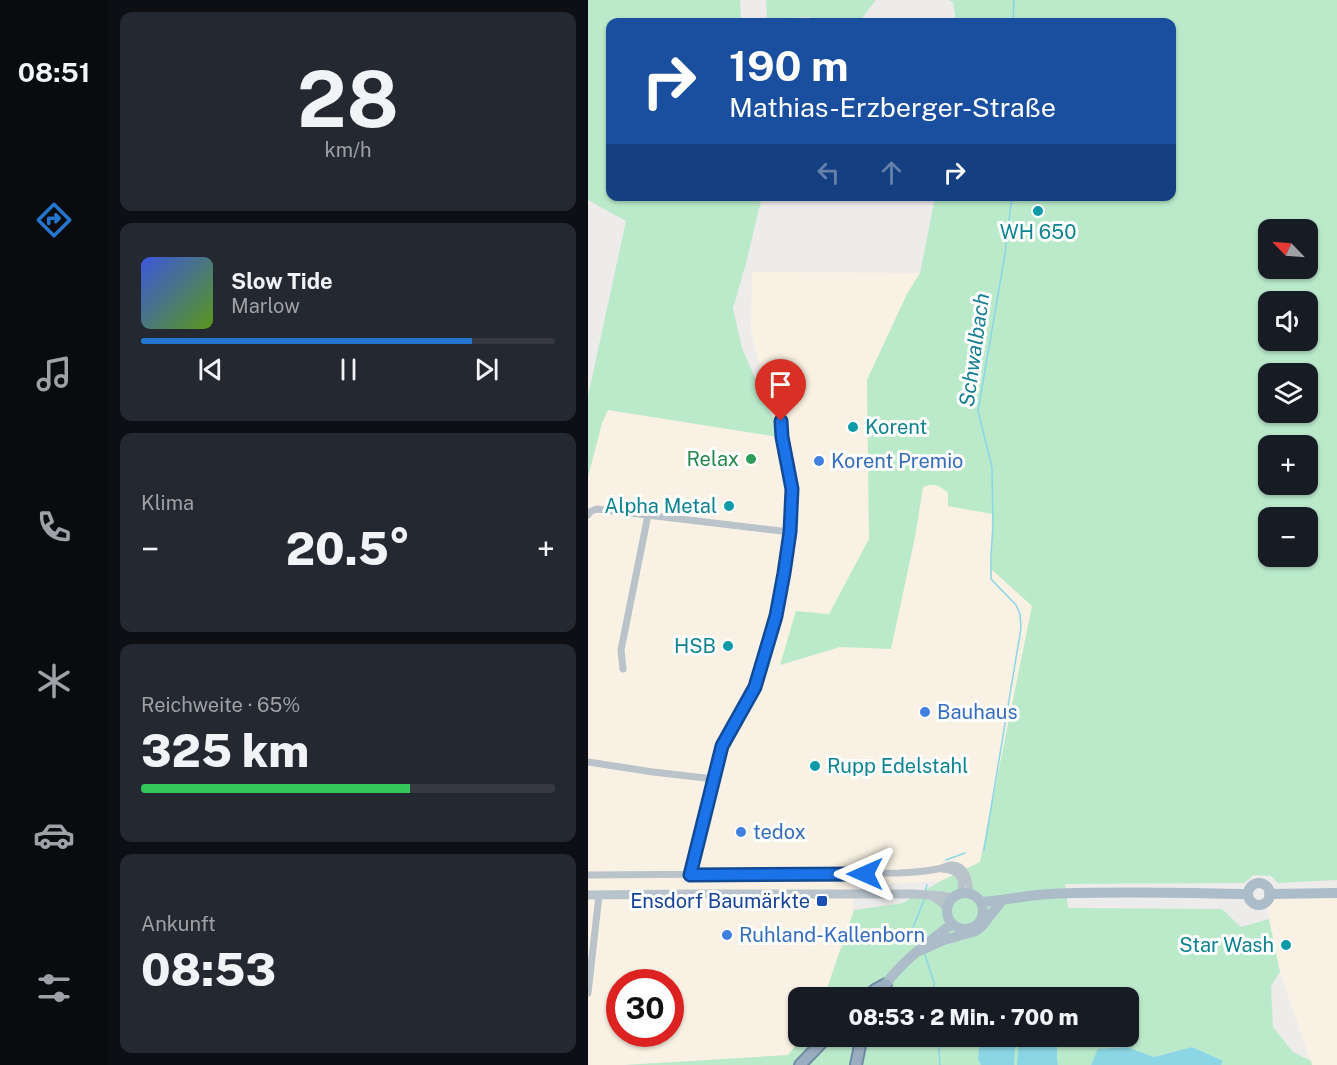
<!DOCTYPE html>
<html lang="de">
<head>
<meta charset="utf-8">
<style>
	:root { --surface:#171b24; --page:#242831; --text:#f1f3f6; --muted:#9ea1a6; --line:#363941; --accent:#2576ce }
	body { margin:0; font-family:"Public Sans",sans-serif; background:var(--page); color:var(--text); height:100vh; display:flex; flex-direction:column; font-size:22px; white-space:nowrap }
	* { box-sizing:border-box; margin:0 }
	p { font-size:20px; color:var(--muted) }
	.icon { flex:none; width:33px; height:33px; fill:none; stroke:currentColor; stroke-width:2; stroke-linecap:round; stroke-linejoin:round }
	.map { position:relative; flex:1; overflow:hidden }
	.panel { display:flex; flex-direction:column; gap:12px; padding:12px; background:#0d0f14; width:480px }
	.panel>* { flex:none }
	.hud { position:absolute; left:18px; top:18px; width:570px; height:183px; border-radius:12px; box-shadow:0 2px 4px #0004; background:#1a4fa0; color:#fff; overflow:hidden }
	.needle { width:39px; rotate:295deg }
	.buttons { position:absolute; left:670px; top:219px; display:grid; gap:12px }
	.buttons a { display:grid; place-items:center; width:60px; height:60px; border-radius:12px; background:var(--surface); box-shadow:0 2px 4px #0004; font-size:30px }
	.speed { position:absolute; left:18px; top:969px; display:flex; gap:12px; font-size:30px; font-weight:700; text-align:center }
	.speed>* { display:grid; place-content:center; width:78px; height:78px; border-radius:50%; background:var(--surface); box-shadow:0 2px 4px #0004; line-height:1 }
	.speed .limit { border:9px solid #d22; background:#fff; color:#111 }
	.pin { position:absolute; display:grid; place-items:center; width:51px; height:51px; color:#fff; margin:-62px -26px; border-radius:50% 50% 50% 0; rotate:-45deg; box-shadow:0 0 6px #0007 }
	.pin .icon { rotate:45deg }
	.me { position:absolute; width:66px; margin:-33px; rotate:270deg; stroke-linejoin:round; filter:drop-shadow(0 0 4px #0008) }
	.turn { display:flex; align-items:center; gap:21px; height:126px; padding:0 24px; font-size:27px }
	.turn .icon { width:78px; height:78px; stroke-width:2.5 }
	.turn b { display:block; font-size:42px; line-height:51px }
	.lanes { display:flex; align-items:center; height:57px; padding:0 24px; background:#0003; justify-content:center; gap:30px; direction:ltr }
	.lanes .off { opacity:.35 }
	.big { font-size:45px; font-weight:800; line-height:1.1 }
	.panel .widget { flex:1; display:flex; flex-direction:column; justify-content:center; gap:9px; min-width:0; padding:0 21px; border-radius:12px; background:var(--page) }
	.panel .dial { align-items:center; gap:0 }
	.dial b { font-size:78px; line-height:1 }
	.song { display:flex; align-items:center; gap:18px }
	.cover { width:72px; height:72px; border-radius:9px; background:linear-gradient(135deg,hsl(230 70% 55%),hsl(90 70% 35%)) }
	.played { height:6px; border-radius:3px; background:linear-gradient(90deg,var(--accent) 80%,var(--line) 80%) }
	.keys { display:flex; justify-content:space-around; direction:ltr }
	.heat { display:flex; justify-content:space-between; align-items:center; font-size:33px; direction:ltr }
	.charge { height:9px; border-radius:4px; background:linear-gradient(90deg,#34c759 65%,var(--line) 0) }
	.trip { position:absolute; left:200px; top:987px; width:351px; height:60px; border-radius:12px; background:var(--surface); box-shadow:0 2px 4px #0004; font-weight:800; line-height:60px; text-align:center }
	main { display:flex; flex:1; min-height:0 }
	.dock { display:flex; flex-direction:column; width:108px; justify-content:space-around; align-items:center; background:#090b0e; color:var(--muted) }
	.dock .icon { width:42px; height:42px }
	.dock .selected { color:var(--accent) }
	.dock b { font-size:27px; color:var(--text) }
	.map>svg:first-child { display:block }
	.commercial { fill:#f9f2e4; fill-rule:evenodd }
	.green { fill:#bbeacb; fill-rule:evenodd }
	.water { fill:#8bd6e4 }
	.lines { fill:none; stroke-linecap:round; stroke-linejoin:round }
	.stream { stroke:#8bd6e4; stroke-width:1.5 }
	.trunk-casing { stroke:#718ba3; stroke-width:14 }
	.minor { stroke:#bac3ca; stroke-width:7 }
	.secondary { stroke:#b8c3cc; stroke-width:9 }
	.primary { stroke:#acbcc9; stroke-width:10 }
	.trunk { stroke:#99aec0; stroke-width:10 }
	.route-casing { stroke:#114b97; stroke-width:15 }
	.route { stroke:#1a73e8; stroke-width:10 }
	.culture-dot { fill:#0f9aa8; stroke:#fff; stroke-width:2 }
	.leisure-dot { fill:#2e9e5b; stroke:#fff; stroke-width:2 }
	.shop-dot { fill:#3f7fe0; stroke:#fff; stroke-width:2 }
	.transit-dot { fill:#1a4fb4; stroke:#fff; stroke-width:2 }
	.labels { text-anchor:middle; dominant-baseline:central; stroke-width:6; stroke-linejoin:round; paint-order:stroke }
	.culture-label { font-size:20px; fill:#0d838f; stroke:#fff; text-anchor:end }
	.leisure-label { font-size:20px; fill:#27864d; stroke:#fff; text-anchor:end }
	.shop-label { font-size:20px; fill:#366cbe; stroke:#fff; text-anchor:start }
	.transit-label { font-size:20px; fill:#164399; stroke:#fff; text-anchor:end }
	.water-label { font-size:21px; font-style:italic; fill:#167e93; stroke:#fff }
</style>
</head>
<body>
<main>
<nav class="dock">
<b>08:51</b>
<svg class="icon selected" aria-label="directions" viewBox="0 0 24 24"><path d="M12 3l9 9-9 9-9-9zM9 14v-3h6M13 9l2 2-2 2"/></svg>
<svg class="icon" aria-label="music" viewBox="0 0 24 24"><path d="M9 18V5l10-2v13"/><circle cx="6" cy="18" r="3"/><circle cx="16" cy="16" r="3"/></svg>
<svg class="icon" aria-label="phone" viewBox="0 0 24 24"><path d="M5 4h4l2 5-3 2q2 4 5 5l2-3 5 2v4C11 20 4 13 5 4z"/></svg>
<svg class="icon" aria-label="climate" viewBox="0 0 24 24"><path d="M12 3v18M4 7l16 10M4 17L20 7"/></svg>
<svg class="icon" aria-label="car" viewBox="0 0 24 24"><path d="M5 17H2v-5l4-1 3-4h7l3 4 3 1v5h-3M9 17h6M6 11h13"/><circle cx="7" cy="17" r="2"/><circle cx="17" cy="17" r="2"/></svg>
<svg class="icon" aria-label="filters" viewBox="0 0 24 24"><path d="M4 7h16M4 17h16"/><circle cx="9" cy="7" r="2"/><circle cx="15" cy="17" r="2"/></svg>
</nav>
<section class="panel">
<div class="widget dial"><b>28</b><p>km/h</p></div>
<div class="widget">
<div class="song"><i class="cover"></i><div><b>Slow Tide</b><p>Marlow</p></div></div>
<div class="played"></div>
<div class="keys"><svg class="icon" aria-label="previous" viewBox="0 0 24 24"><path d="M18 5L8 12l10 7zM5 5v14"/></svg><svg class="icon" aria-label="pause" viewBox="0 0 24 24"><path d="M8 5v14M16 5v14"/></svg><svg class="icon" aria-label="next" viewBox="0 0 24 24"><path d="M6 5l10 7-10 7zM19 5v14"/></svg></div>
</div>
<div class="widget"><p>Klima</p>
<div class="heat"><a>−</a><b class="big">20.5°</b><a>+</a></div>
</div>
<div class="widget"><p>Reichweite · 65%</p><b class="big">325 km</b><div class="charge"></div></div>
<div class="widget"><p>Ankunft</p><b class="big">08:53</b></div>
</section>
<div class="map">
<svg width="749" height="1065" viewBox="0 0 749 1065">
	<rect width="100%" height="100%" fill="#eeebeb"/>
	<path class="commercial" d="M164,272L332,273L319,294L279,380L281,539L241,615L193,665L252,647L303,649L327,537L335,487L344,484L352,485L360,492L361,506L404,514L403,569L444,606L392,863L353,881L264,886L266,910L236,997L210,998V1036L214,1037L201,1055L36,1065H0V477L14,423L20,410L190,437L163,331ZM32,982H82V1034H32Z
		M688,898H749V1065H724L692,972L679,907Z"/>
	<path class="green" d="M0,0H152L153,22H22V196L174,197L157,267L145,308L154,348L189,428L191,437L20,410L14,423L0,477V396L38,221L0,200Z
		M178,0H288L271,22H222V17L179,19Z
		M361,0H749V880L690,883L683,876L666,875L656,883L477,884L480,908L634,909L653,927L681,919L692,972L683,986L685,1027L705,1052L723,1061L724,1065H633L634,1061L604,1047L566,1057L539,1047L511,1049L503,1065H36L200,1055L214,1037L540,1036V998L236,997L266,910L315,903L353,881L392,862L444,606L403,569L404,514L360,506V493C351,485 346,483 335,487L327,537L303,649L252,647L192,665L208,611L241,614L281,539L279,380L319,294L332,273L347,197L584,196V22H368L365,2ZM681,230H720V268H681ZM681,302H720V340H681ZM681,374H720V412H681ZM681,446H720V484H681ZM681,518H720V556H681Z"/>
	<path class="water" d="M392,1037H428L426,1065H393L390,1059Z
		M431,1037H469V1060L470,1065H429Z
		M539,1047L566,1057L604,1047L635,1061L633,1065H503L510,1049Z"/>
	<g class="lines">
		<path class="stream" d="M425,22L426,0
			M396,850L433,628L432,614L428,605L403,579V555L405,527L404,467L390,411L417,254L424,196
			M358,860L377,853
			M337,892L339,885
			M331,943L324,930L336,900
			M337,955L346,982L347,998
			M350,1036L352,1065"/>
		<defs>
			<path id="trunk" d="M278,998L287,990L298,984
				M212,1065L240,1036
				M268,1065L274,1036"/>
		</defs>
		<use href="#trunk" class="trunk-casing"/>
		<path class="minor" d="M0,515L3,511L9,509L202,532
			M35,669L33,650L60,515
			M0,762L65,772L126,779
			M354,869C370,870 377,877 372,894
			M0,875L311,873C324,872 337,872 349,869C354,868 358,866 363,865C379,864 381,882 382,894
			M102,875L134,746C143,726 159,707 167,686C172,672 176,657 180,642C192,601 203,555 204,512C205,481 194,452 193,421
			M0,993L11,895"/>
		<path class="secondary" d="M0,895L102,894H326L354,896L364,898
			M346,897L352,901L359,907"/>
		<path class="primary" d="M660 894a11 11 0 1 1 22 0a11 11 0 1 1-22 0Z
			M359 911a18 18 0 1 1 36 0a18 18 0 1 1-36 0Z
			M681,894L749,893
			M393,902C416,901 438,895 461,894C528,891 594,893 660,894
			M329,952L356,940L388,931L394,926L412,903
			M298,984C315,960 341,942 364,924"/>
		<use href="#trunk" class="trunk"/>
	</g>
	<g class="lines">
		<defs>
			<path id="route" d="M193,421L194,437L204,489L202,532L196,573L188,616L167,687L134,746L102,875L277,874"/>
		</defs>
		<use href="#route" class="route-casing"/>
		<use href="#route" class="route"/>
	</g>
	<g class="culture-dot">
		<circle cx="450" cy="211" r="6"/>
		<circle cx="265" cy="427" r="6"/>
		<circle cx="141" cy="506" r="6"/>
		<circle cx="140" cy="646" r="6"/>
		<circle cx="227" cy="766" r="6"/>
		<circle cx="698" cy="945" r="6"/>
	</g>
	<circle class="leisure-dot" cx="163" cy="459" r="6"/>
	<g class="shop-dot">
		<circle cx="231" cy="461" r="6"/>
		<circle cx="337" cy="712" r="6"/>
		<circle cx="153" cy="832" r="6"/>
		<circle cx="139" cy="935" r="6"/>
	</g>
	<rect class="transit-dot" x="228" y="895" width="12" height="12" rx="3"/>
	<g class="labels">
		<g class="culture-label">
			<text x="450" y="232" text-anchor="middle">WH 650</text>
			<text x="277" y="427" text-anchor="start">Korent</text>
			<text x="129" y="506">Alpha Metal</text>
			<text x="128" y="646">HSB</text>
			<text x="239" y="766" text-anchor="start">Rupp Edelstahl</text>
			<text x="686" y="945">Star Wash</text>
		</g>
		<g class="leisure-label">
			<text x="151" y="459">Relax</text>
		</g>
		<g class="shop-label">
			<text x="243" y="461">Korent Premio</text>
			<text x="349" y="712">Bauhaus</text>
			<text x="165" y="832">tedox</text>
			<text x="151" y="935">Ruhland-Kallenborn</text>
		</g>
		<g class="transit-label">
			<text x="222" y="901">Ensdorf Baumärkte</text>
		</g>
		<g class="water-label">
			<text transform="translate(386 350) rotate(-82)">Schwalbach</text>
		</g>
	</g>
</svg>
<div class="buttons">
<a><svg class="needle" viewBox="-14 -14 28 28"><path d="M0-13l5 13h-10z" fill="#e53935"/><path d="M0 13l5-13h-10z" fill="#9ea1a6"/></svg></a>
<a><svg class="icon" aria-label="sound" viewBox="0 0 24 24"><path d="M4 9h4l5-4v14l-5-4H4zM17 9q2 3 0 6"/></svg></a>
<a><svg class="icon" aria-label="layers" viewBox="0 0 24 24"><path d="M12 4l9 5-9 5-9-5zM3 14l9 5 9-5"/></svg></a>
<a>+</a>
<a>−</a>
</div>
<div class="speed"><div class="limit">30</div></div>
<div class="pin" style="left:193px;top:421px;background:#d93025"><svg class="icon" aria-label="arrive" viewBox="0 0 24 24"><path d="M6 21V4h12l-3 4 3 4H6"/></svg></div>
<svg class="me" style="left:277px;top:874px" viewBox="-20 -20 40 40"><path d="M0-17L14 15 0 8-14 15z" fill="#1a73e8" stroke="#fff" stroke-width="4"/></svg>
<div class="trip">08:53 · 2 Min. · 700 m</div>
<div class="hud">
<div class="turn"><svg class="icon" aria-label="right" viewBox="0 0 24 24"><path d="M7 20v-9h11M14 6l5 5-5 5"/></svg><div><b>190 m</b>Mathias-Erzberger-Straße</div></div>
<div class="lanes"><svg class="icon off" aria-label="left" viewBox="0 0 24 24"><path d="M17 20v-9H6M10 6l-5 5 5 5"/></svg><svg class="icon off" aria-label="ahead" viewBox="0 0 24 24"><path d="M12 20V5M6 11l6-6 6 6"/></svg><svg class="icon" aria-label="right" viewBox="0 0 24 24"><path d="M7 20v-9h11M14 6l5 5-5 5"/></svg></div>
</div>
</div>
</main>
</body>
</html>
